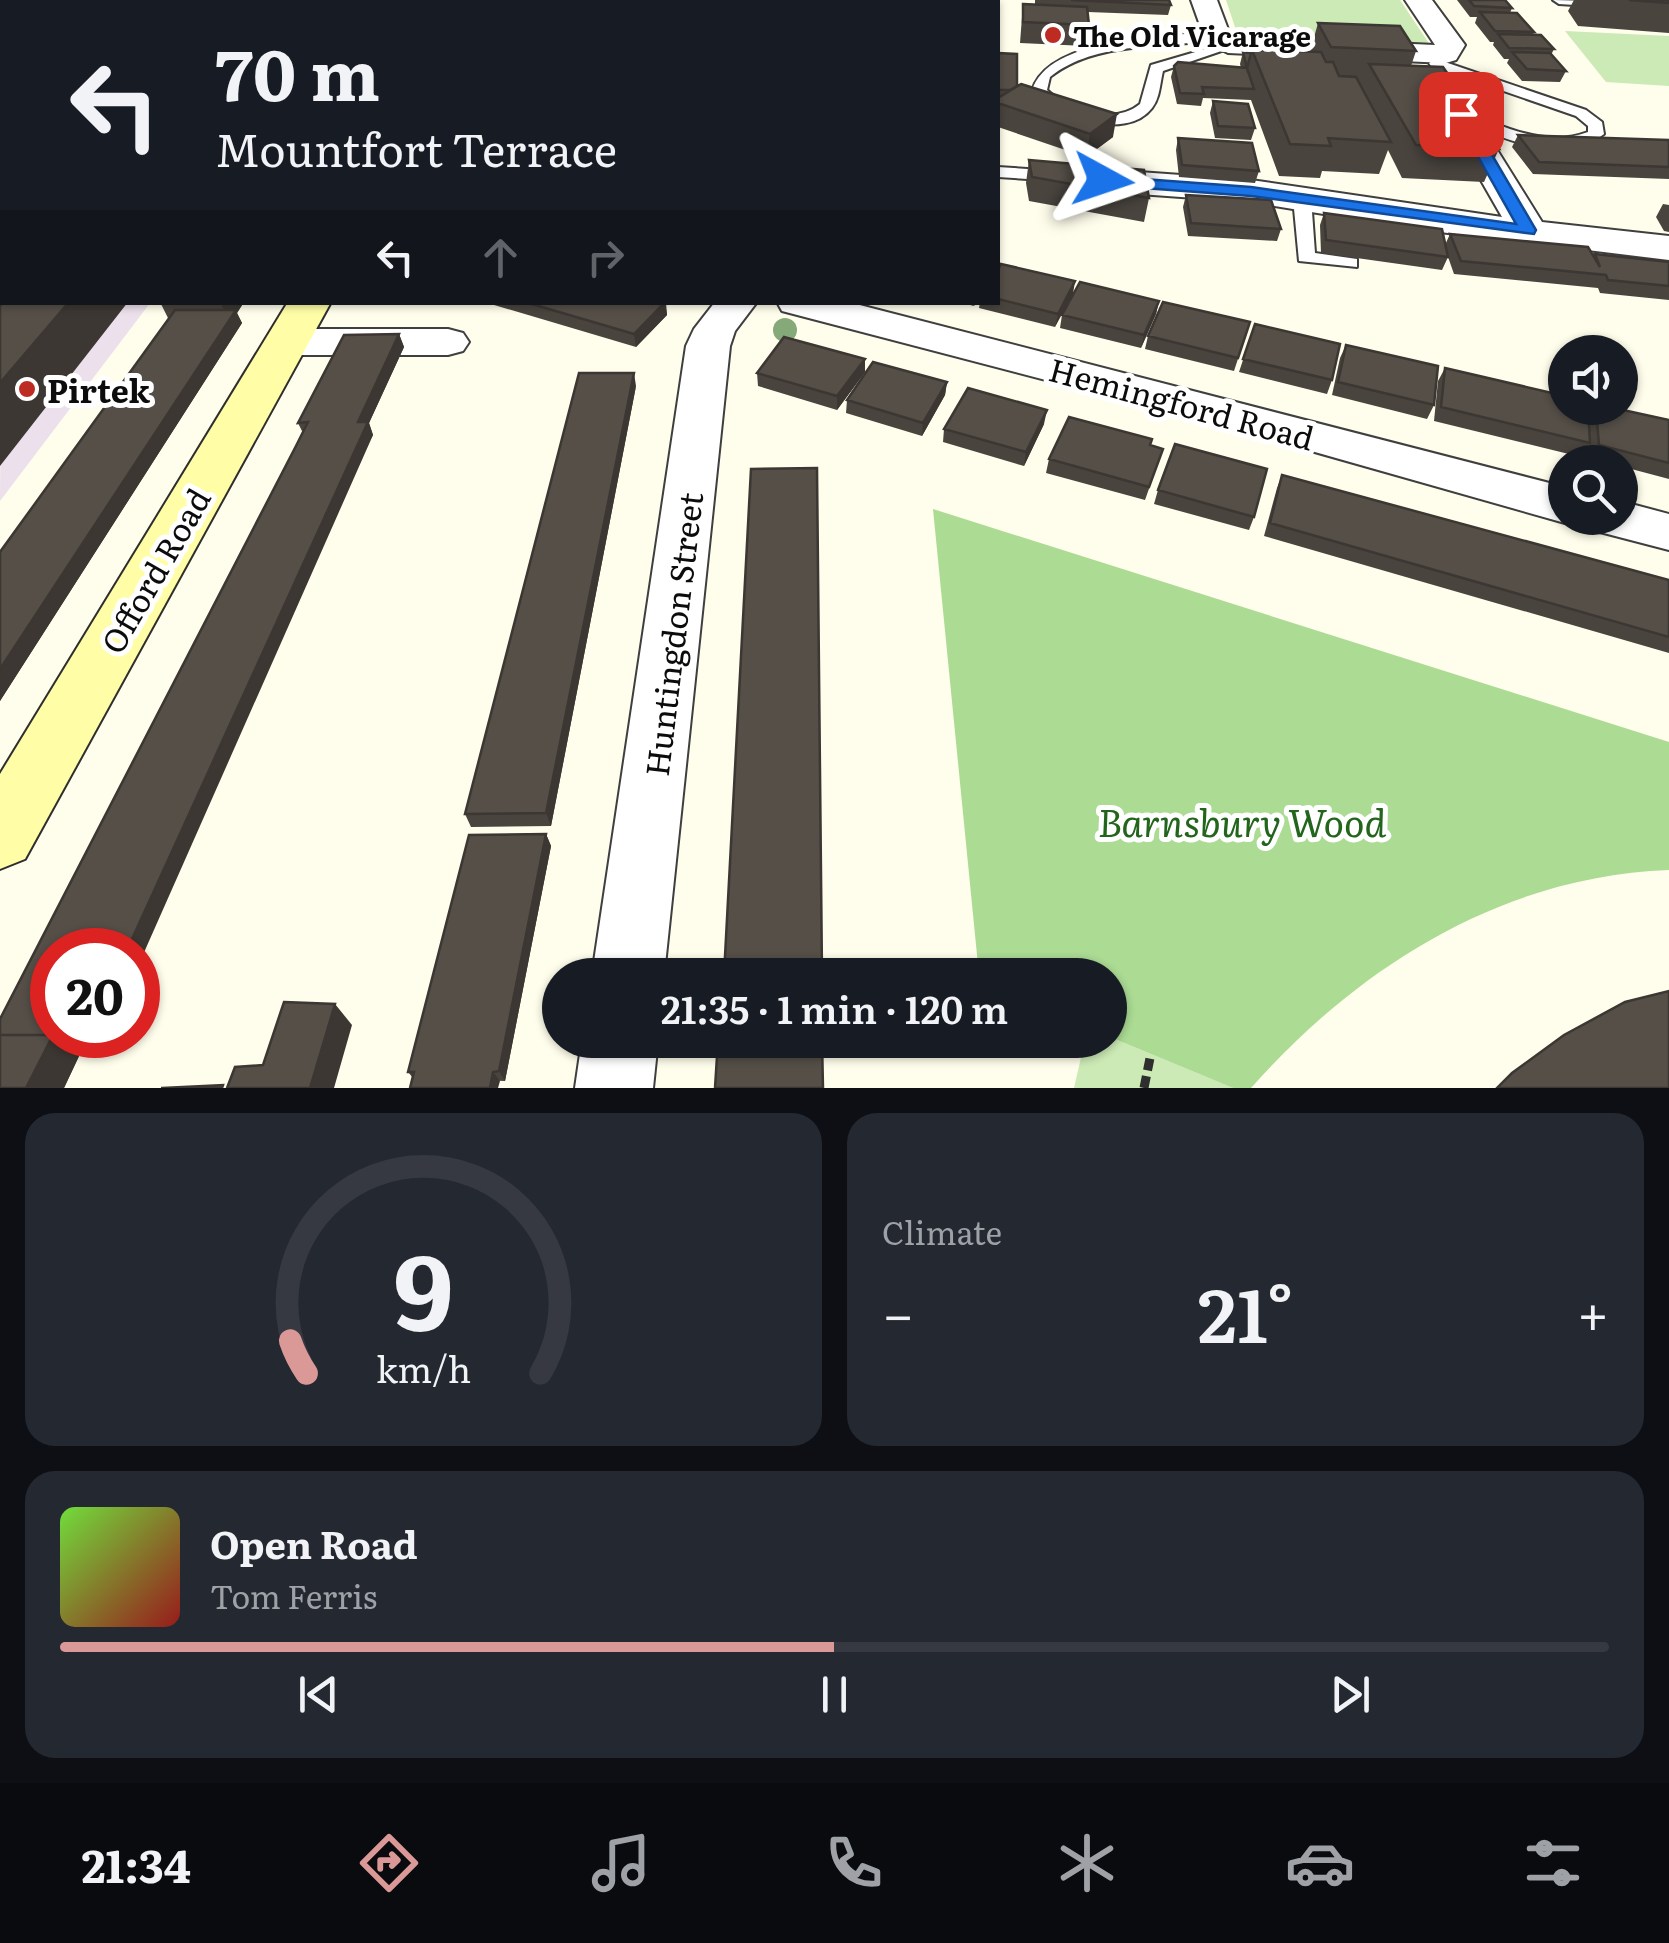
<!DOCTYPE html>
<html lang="en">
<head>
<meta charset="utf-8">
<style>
	:root { --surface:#171b24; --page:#242831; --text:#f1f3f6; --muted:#9ea1a6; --line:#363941; --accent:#da9997 }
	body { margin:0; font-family:Literata,serif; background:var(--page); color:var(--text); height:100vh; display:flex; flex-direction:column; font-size:38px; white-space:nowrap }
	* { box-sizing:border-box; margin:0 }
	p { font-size:32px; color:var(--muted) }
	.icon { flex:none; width:55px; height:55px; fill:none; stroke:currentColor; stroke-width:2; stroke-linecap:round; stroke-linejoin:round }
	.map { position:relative; height:1088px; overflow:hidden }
	.sheet { display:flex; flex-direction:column; gap:25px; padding:25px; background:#0d0f14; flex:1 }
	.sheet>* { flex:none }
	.hud { position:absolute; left:0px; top:0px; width:1000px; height:305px; box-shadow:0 2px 8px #0004; background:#171b24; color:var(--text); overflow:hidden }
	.buttons { position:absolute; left:1548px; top:335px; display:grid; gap:20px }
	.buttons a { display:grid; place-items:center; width:90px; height:90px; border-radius:50%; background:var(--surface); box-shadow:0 2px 8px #0004; font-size:50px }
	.speed { position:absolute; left:30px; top:928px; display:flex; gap:20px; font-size:50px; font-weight:700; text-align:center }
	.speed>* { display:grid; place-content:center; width:130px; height:130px; border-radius:50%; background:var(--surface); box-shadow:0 2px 8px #0004; line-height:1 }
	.speed .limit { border:15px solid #d22; background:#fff; color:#111 }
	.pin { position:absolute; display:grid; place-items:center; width:85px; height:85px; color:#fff; margin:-42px; border-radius:20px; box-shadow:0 5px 15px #0006 }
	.me { position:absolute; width:110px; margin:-55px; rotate:95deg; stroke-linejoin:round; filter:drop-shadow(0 0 8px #0008) }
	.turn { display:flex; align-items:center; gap:35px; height:210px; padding:0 50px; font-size:45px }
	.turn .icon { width:130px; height:130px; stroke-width:2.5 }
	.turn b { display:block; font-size:70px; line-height:85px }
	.lanes { display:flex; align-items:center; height:95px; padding:0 50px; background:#0003; justify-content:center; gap:50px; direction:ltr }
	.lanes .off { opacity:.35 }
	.big { font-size:75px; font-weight:600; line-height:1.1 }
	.sheet .widget { flex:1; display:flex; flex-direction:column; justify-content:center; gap:15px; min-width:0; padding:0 35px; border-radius:30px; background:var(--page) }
	.sheet .dial { align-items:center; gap:0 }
	.dial svg { height:260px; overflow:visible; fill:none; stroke:var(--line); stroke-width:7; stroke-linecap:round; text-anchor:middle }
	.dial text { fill:var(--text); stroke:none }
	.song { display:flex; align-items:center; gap:30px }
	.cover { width:120px; height:120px; border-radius:15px; background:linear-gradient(135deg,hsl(100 70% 55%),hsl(0 70% 35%)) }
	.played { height:10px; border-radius:5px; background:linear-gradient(90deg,var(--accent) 50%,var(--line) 50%) }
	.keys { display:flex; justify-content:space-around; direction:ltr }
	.heat { display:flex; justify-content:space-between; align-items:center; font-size:55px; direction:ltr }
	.sheet .tiles { flex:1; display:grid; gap:25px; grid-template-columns:1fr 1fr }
	.widget:last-child { grid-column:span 2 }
	.trip { position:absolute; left:542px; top:958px; width:585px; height:100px; border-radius:50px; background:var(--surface); box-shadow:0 2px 8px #0004; font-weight:600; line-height:100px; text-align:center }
	.tab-bar { display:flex; height:160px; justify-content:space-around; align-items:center; background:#090b0e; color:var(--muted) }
	.tab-bar .icon { width:70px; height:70px }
	.tab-bar .active { color:var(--accent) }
	.tab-bar b { font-size:45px; color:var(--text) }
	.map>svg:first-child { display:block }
	.industrial { fill:#ebe0eb }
	.green { fill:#cbeab5 }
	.forest { fill:#acdb94 }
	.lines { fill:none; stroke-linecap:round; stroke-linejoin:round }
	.lane-casing { stroke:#3f3f3f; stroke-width:4 }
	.street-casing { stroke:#3f3f3f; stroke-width:4 }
	.secondary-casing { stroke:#2e2e2e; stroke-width:4 }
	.path { stroke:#2e2e2e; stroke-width:9; stroke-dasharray:12 6; stroke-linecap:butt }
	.lane { fill:#fff; fill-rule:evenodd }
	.street { fill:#fff; fill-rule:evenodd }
	.secondary { fill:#fffea6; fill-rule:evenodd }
	.tree { fill:#86a979 }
	.wall { fill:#49443e }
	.shaded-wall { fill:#3c3732 }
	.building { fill:#554f48; stroke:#3c3732; stroke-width:2.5 }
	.route { fill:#1a73e8; stroke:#114b97; stroke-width:2.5 }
	.poi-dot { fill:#be2b22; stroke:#fff; stroke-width:4 }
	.labels { text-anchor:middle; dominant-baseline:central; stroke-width:10; stroke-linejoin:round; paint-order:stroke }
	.far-poi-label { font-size:28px; font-weight:bold; fill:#0c0c0c; stroke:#fff; text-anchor:start }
	.poi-label { font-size:32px; font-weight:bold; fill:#0c0c0c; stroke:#fff; text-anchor:start }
	.street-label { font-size:32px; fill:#0c0c0c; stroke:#fff }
	.near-park-label { font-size:38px; font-style:italic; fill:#23651c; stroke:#fff }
</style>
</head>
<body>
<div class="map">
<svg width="1669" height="1088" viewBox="0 0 1669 1088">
	<rect width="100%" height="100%" fill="#fffdeb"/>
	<path class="industrial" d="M2,222V302L150,303L0,501Z"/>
	<path class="green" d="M1226,0H1400L1430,45L1238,36Z
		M1565,31L1669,36V86L1606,82Z
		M1110,1037L1233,1088H1074L1085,1040Z"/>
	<path class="forest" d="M933,509L1669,742V870C1503,876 1359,966 1251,1088H1233L1110,1037V975H979Z"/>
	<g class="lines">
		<defs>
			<path id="lane" d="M1553,0L1669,3V11L1559,4Z
				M1216,32L1223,36L1221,39C1166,49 1096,40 1050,77L1047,90C1068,111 1115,125 1140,104L1151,65L1233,41V47L1163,71C1160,83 1160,98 1152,108C1126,142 1054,117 1032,91C1047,37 1168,36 1216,32Z
				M1436,59L1586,110L1602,122L1604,134C1562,167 1497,137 1456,117V111C1469,109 1481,118 1494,123C1524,135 1556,144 1588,132V126L1576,116L1431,66L1429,63Z
				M998,167L1057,171L1065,176L1057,181L998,177Z
				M1302,193L1311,198L1315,253L1357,259V267L1299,261L1293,198Z"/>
			<path id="street" d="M313,0H420L312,2Z
				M1191,0H1217L1229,32L1235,36L1435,45L1405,0H1432L1465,45L1456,60L1446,63L1228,53L1206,42Z
				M1455,97L1466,100L1542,222L1669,236V260L1415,229L1251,202L1139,194L1126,191L1121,183L1126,175L1139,172L1251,180L1502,217L1439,107L1444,100Z
				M0,161H2V181H0Z
				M715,302H757L735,331L730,346L664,975H592L686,346L694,329Z
				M777,302H848L1565,487V518H1583L1565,523L1237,430L782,311Z
				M287,329H448L463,333L469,342L463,351L448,355H287L272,351L266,342L272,333Z
				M1620,501L1669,514V550L1596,531L1589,518H1620Z
				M582,1040H658L653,1088H575Z"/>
			<path id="secondary" d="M288,302H331L25,859L0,869V774Z"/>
		</defs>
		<use href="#lane" class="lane-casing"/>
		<use href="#street" class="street-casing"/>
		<use href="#secondary" class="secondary-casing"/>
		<path class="path" d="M1144,1088L1151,1053"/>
		<use href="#lane" class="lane"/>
		<use href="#street" class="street"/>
		<use href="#secondary" class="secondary"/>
	</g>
	<circle class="tree" cx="785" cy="330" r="12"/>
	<path class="wall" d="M1035,0H1169L1171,5L1168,15L1088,12L1089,25L1086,46L1020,43L1023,4L1035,5Z
		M1457,0H1505L1512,8L1510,13L1534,32L1533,35L1554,49L1551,55L1566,71L1560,82L1522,81L1507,63L1509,59H1504L1493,45L1494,42H1490L1475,23L1477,17H1470Z
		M1574,0H1669V33L1578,26L1568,11Z
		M1318,23L1416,51L1411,66L1484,127L1499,149L1484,182L1402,178L1388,150L1379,174L1322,171L1320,178L1279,176L1251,100L1203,98L1201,106L1177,104L1171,77L1174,66L1241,68L1240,64L1243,52L1251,53L1252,50L1310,52Z
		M998,53L1017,86L1113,137L1086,157L998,127Z
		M1213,101L1255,128L1251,140L1215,138L1210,113Z
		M1518,135L1669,140V179L1533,174L1512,147Z
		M1178,138L1259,171L1255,183L1179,177L1176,150Z
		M1029,160L1149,198L1144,222L1029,201L1026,183Z
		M1186,195L1281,229L1277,241L1188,236L1183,207Z
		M1663,204L1669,205V232L1664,231L1656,217Z
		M1324,213L1445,245L1450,234L1593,256L1595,254L1669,262V300L1600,293L1598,288L1454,274L1447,254L1448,257L1442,270L1321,253L1320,225Z
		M998,269L1075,281L1055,327L979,308L980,302H998Z
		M1159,301L1156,314L1141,348L1060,328L1062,315Z
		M160,302H244L237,313L242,323L0,701V552L169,320Z
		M484,302H666L667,315L636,347Z
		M958,302H977L974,306Z
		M1250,322L1234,371L1145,349L1148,336Z
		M1255,324L1332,380L1327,394L1239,372Z
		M399,334L404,347L369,423L373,435L52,1035H107L99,1054H80L64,1088H0L303,433L298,423Z
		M1346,345L1434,405L1427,419L1332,395L1340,358Z
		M1445,368L1588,414L1593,408H1614L1669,420V479L1620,466V462H1604L1590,459L1589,445L1581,457L1434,421L1438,381Z
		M865,372L837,410L758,386L757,373Z
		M947,382L945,395L922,436L846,413L847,400Z
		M636,386L551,826L471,827L465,814Z
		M1044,424L1024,466L943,442L944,429Z
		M1150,445L1163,449L1145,500L1046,473L1049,459Z
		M1282,475L1669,580V653L1264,536L1277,488Z
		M1158,490L1254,517L1249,530L1154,504Z
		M546,834L551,846L505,1081L413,1078L408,1072Z"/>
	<path class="shaded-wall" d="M2,47V79L0,81V49Z
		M1117,114L1113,137L1086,157L1090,134Z
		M2,216V284L0,286V218Z
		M1075,281L1073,294L1055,327L1058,314Z
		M1159,301L1156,314L1141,348L1144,335Z
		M69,302H128L0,466V383Z
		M220,302H244L237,313L242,323L0,701V669L229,320Z
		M665,302L667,315L636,347L634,334Z
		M399,334L404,347L369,423L373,435L138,966V950H127L358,422Z
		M865,359V372L837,410V396Z
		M634,373L636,386L551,826L546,813Z
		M947,382L945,395L922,436L923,423Z
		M1047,410L1044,424L1024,466L1026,452Z
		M546,834L551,846L505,1081L499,1071Z
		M335,1004L352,1025L334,1088H310Z
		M53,1035L80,1054L64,1088H26Z
		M89,1035H107L99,1054L85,1044Z
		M493,1072L500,1081L498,1088H490Z"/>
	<path class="building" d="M104,0L102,2H2V19L0,20V2Z
		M431,0H467L465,2H428Z
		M533,0H573L571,2H531Z
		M681,0H721L720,2H680Z
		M811,0H851L850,2H810Z
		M1071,0H1169L1171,5Z
		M1469,0H1505L1512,8L1474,6Z
		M1629,0H1669V3Z
		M1023,4L1087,7L1089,25L1023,22Z
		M1480,12L1517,13L1534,32L1495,31Z
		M1318,23L1400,26L1416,51L1331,47Z
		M0,31H2V47L0,49Z
		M1498,34L1541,35L1554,49L1509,48Z
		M1252,50L1321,52L1326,62H1333L1339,76L1356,77L1391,142L1328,138L1331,146L1290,144Z
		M1243,52L1251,53L1247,68Z
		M1512,52L1550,53L1566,71L1527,69Z
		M998,53L1017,54V86L1010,90H998Z
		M1178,62L1247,68L1254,89L1202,87L1204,94L1180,93L1174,66Z
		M1369,64L1443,67L1456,86L1479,106L1484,127L1499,149L1416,145Z
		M1021,84L1117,114L1090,134L998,103V98Z
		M1213,101L1248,104L1255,128L1218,126Z
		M1518,135L1669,140V167L1539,162Z
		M1178,138L1252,143L1259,171L1182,165Z
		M1029,160L1144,170L1149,198L1032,177Z
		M1186,195L1271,200L1281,229L1191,223Z
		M1324,213L1442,229L1448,257L1326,240Z
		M1450,234L1588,247L1600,267L1595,254L1669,262V286L1608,280L1606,275L1461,261Z
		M1001,264L1075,281L1058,314L998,299V269Z
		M1080,282L1159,301L1144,335L1062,315Z
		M4,302H69L0,383V306Z
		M525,302H665L634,334Z
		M1163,302L1250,322L1238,358L1148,336Z
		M175,310H236L0,669V552Z
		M1255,324L1340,344L1332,380L1243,359Z
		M399,334L358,422H368L127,950H52V1035H0V1019L296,446L308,422L298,423L344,335Z
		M784,337L865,359L837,396L757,373Z
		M1346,345L1438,366L1434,405L1338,382Z
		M873,362L947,382L923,423L847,400Z
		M1445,368L1565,396V408H1588L1590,443L1441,407Z
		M579,373H634L546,813L465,814Z
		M968,388L1047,410L1026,452L944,429Z
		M1596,408H1614L1669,420V463L1599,445Z
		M1069,417L1152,439L1150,445L1163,449L1149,487L1049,459Z
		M1175,444L1267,469L1254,517L1158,490Z
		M817,468L822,975H724L751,469Z
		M1282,475L1669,580V637L1270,523Z
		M546,834L499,1071L493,1072L490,1088H410L414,1072H408L469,835Z
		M1669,991V1088H1497L1512,1073L1564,1035L1625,1002Z
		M284,1002L335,1004L310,1088H227L235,1067L263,1065Z
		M0,1035H53L26,1088H0Z
		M53,1035H89L85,1044H66Z
		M718,1040H822L823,1088H715Z
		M223,1085L222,1088H161H162Z"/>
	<path class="route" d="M1461,110L1468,114L1536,230L1534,234L1251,196L1103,185L1096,180L1103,176L1251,187L1516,224L1454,114Z"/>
	<g class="poi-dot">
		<circle cx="1053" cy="35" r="10"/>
		<circle cx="27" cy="389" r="10"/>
	</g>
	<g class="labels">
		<g class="far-poi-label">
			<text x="1073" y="35">The Old Vicarage</text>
		</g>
		<g class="poi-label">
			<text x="47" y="389">Pirtek</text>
		</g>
		<g class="street-label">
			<text transform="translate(1182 402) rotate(15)">Hemingford Road</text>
			<text transform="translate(154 570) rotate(-60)">Offord Road</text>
			<text transform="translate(672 634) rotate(-83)">Huntingdon Street</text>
		</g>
		<g class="near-park-label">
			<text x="1242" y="820">Barnsbury Wood</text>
		</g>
	</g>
</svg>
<div class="buttons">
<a><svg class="icon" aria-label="sound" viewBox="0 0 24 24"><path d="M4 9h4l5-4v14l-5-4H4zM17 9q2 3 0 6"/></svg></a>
<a><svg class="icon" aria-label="search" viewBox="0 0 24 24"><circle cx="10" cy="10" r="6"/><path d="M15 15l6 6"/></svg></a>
</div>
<div class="speed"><div class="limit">20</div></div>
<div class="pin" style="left:1461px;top:114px;background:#d93025"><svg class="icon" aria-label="arrive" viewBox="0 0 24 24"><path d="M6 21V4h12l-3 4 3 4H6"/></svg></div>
<svg class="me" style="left:1103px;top:180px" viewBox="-20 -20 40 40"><path d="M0-17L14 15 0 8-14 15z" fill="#1a73e8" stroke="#fff" stroke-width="4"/></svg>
<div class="trip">21:35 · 1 min · 120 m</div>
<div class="hud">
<div class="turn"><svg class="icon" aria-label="left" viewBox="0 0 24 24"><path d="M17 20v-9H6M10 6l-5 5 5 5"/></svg><div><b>70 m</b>Mountfort Terrace</div></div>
<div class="lanes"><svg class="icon" aria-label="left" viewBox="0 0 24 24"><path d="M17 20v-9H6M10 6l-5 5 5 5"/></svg><svg class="icon off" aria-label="ahead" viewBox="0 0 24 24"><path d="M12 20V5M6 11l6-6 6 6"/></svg><svg class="icon off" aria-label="right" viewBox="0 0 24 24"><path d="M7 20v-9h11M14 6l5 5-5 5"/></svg></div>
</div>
</div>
<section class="sheet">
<div class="tiles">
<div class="widget dial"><svg viewBox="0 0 100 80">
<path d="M14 69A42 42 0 1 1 86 69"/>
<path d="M14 69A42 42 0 0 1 9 59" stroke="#da9997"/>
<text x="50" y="56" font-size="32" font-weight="700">9</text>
<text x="50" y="72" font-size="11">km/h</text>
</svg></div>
<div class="widget"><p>Climate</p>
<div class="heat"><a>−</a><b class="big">21°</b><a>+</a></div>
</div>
<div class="widget">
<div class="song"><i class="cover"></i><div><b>Open Road</b><p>Tom Ferris</p></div></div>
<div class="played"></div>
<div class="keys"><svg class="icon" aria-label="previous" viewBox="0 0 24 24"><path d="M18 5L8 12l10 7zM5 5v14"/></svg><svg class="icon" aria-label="pause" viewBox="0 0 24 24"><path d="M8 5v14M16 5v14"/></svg><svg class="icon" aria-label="next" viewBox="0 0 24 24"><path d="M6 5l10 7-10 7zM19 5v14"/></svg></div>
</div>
</div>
</section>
<nav class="tab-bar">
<b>21:34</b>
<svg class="icon active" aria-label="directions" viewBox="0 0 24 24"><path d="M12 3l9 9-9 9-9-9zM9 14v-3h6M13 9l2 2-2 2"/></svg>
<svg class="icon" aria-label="music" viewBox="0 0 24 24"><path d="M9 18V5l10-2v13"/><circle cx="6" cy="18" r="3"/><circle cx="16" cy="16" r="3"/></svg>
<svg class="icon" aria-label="phone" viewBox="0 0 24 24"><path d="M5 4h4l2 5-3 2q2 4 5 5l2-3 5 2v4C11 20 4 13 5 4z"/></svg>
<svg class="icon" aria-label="climate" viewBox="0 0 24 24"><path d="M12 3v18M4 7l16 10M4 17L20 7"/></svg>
<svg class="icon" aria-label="car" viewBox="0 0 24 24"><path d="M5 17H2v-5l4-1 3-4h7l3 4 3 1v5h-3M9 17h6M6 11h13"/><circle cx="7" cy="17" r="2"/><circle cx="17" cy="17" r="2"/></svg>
<svg class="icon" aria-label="filters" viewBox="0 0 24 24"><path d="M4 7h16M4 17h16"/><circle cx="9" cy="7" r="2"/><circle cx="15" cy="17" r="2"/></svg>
</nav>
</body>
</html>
